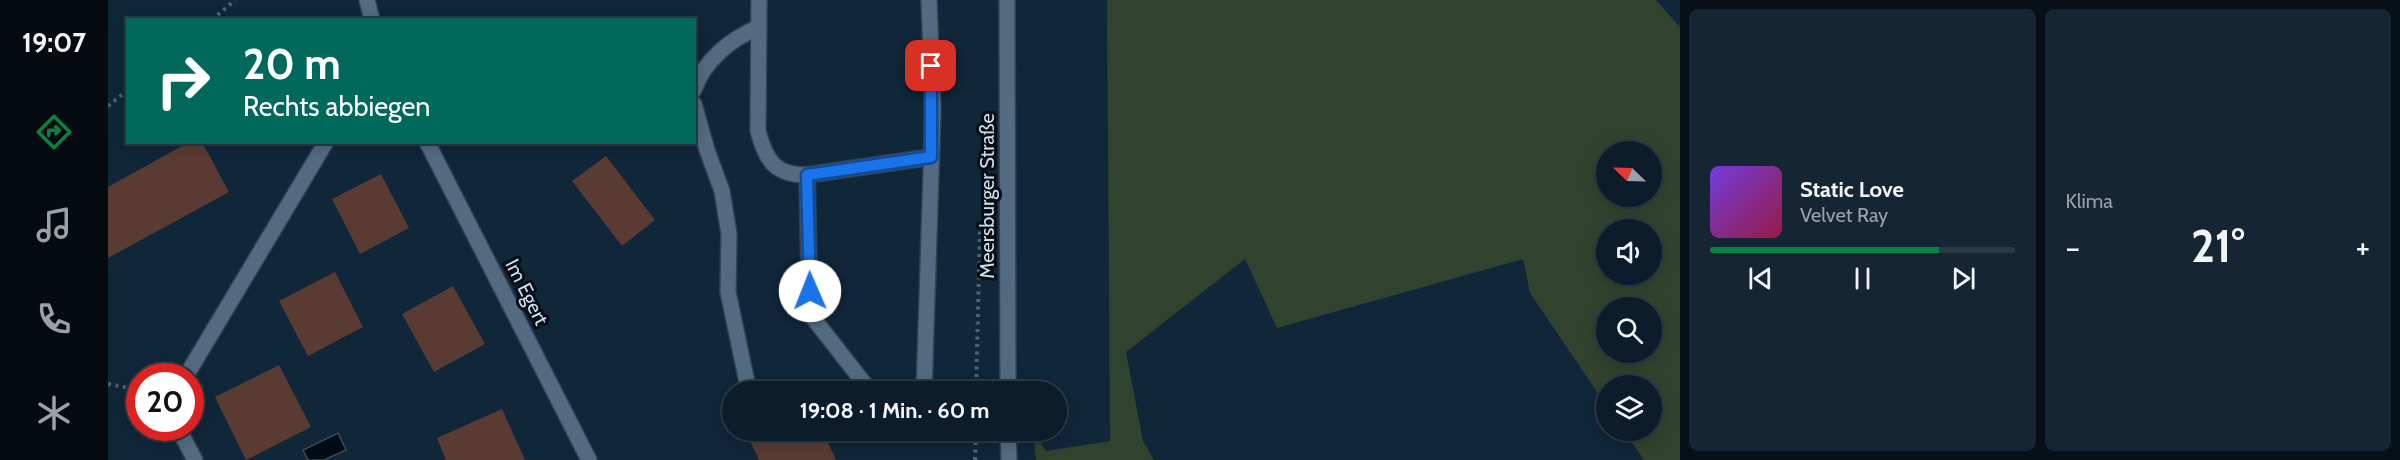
<!DOCTYPE html>
<html lang="de">
<head>
<meta charset="utf-8">
<style>
	:root { --surface:#0c1c2b; --page:#152533; --text:#f1f3f6; --muted:#9aa1a9; --line:#2c3a47; --accent:#0b8043 }
	body { margin:0; font-family:Cabin,sans-serif; background:var(--page); color:var(--text); height:100vh; display:flex; flex-direction:column; font-size:22px; white-space:nowrap }
	* { box-sizing:border-box; margin:0 }
	p { font-size:20px; color:var(--muted) }
	.icon { flex:none; width:33px; height:33px; fill:none; stroke:currentColor; stroke-width:2; stroke-linecap:round; stroke-linejoin:round }
	.map { position:relative; flex:1; overflow:hidden }
	.sheet { display:flex; flex-direction:column; gap:9px; padding:9px; background:#070f18; width:720px }
	.sheet>* { flex:none }
	.guide { position:absolute; left:18px; top:18px; width:570px; height:126px; border-radius:0px; box-shadow:0 3px 15px #0003,0 0 0 2px var(--line); background:#00695c; color:#fff; overflow:hidden }
	.needle { width:39px; rotate:293deg }
	.fabs { position:absolute; left:1488px; top:141px; display:grid; gap:12px }
	.fabs a { display:grid; place-items:center; width:66px; height:66px; border-radius:50%; background:var(--surface); box-shadow:0 3px 15px #0003,0 0 0 2px var(--line); font-size:30px }
	.speed { position:absolute; left:18px; top:363px; display:flex; gap:12px; font-size:30px; font-weight:700; text-align:center }
	.speed>* { display:grid; place-content:center; width:78px; height:78px; border-radius:50%; background:var(--surface); box-shadow:0 3px 15px #0003,0 0 0 2px var(--line); line-height:1 }
	.speed .limit { border:9px solid #d22; background:#fff; color:#111 }
	.pin { position:absolute; display:grid; place-items:center; width:51px; height:51px; color:#fff; margin:-26px; border-radius:12px; box-shadow:0 3px 9px #0006 }
	.me { position:absolute; width:66px; margin:-33px; rotate:359deg; stroke-linejoin:round; filter:drop-shadow(0 0 4px #0008) }
	.turn { display:flex; align-items:center; gap:21px; height:126px; padding:0 18px; font-size:27px }
	.turn .icon { width:78px; height:78px; stroke-width:2.5 }
	.turn b { display:block; font-size:42px; line-height:51px }
	.big { font-size:45px; font-weight:800; line-height:1.1 }
	.sheet .tile { flex:1; display:flex; flex-direction:column; justify-content:center; gap:9px; min-width:0; padding:0 21px; border-radius:9px; background:var(--page) }
	.song { display:flex; align-items:center; gap:18px }
	.cover { width:72px; height:72px; border-radius:9px; background:linear-gradient(135deg,hsl(260 70% 55%),hsl(340 70% 35%)) }
	.played { height:6px; border-radius:3px; background:linear-gradient(90deg,var(--accent) 75%,var(--line) 75%) }
	.keys { display:flex; justify-content:space-around; direction:ltr }
	.heat { display:flex; justify-content:space-between; align-items:center; font-size:33px; direction:ltr }
	.sheet .tiles { flex:1; display:grid; gap:9px; grid-template-columns:repeat(2,1fr) }
	.trip { position:absolute; left:614px; top:381px; width:345px; height:60px; border-radius:30px; background:var(--surface); box-shadow:0 3px 15px #0003,0 0 0 2px var(--line); font-weight:800; line-height:60px; text-align:center }
	main { display:flex; flex:1; min-height:0 }
	.dock { display:flex; flex-direction:column; width:108px; justify-content:space-around; align-items:center; background:#050b11; color:var(--muted) }
	.dock .icon { width:42px; height:42px }
	.dock .on { color:var(--accent) }
	.dock b { font-size:27px; color:var(--text) }
	.map>svg:first-child { display:block }
	.green { fill:#31432e; fill-rule:evenodd }
	.water { fill:#000c15; stroke:#3e4b55; stroke-width:1.5 }
	.building { fill:#5a3b34 }
	.lines { fill:none; stroke-linecap:round; stroke-linejoin:round }
	.lane-casing { stroke:#324150; stroke-width:18 }
	.street-casing { stroke:#324150; stroke-width:18 }
	.secondary-casing { stroke:#324150; stroke-width:18 }
	.path { stroke:#4e6273; stroke-width:4; stroke-dasharray:3 4.5; stroke-linecap:butt }
	.lane { stroke:#536b81; stroke-width:15 }
	.street { stroke:#536b81; stroke-width:15 }
	.secondary { stroke:#536b81; stroke-width:15 }
	.route-casing { stroke:#114b97; stroke-width:15 }
	.route { stroke:#1a73e8; stroke-width:10 }
	.labels { text-anchor:middle; dominant-baseline:central; stroke-width:6; stroke-linejoin:round; paint-order:stroke }
	.street-label { font-size:20px; fill:#d0deea; stroke:#060e17 }
</style>
</head>
<body>
<main>
<nav class="dock">
<b>19:07</b>
<svg class="icon on" aria-label="directions" viewBox="0 0 24 24"><path d="M12 3l9 9-9 9-9-9zM9 14v-3h6M13 9l2 2-2 2"/></svg>
<svg class="icon" aria-label="music" viewBox="0 0 24 24"><path d="M9 18V5l10-2v13"/><circle cx="6" cy="18" r="3"/><circle cx="16" cy="16" r="3"/></svg>
<svg class="icon" aria-label="phone" viewBox="0 0 24 24"><path d="M5 4h4l2 5-3 2q2 4 5 5l2-3 5 2v4C11 20 4 13 5 4z"/></svg>
<svg class="icon" aria-label="climate" viewBox="0 0 24 24"><path d="M12 3v18M4 7l16 10M4 17L20 7"/></svg>
</nav>
<div class="map">
<svg width="1572" height="460" viewBox="0 0 1572 460">
	<rect width="100%" height="100%" fill="#102639"/>
	<path class="green" d="M999,0H1548L1572,27V460H1536L1516,431L1544,430V386H1498V405L1422,293L1415,259L1169,328L1137,259L1018,352L1035,441L1046,460H928L925,431L938,451L1002,441ZM1498,152H1544V196H1498ZM1498,230H1544V274H1498ZM1498,308H1544V352H1498Z"/>
	<path class="water" d="M230,433L238,450L216,460H200L195,450Z"/>
	<path class="building" d="M81,142H94L121,192L0,258V187Z
		M498,156L547,220L514,246L464,181Z
		M273,174L301,228L252,254L224,199Z
		M227,272L255,327L200,356L171,301Z
		M345,286L377,344L326,372L294,314Z
		M171,365L203,427L138,460L107,397Z
		M394,409L417,460H338L329,438Z
		M637,430H714L728,460H651Z"/>
	<g class="lines">
		<defs>
			<path id="lane" d="M651,0L650,131C658,161 667,175 699,175L823,157
				M586,90C596,60 623,39 651,27
				M586,104L599,150L614,191L621,234L620,292L641,392
				M699,175L702,314L763,392
				M816,392L825,110L821,0"/>
			<path id="street" d="M259,0L264,20
				M319,142L481,460
				M78,376L218,142
				M70,428L87,460"/>
			<path id="secondary" d="M899,0L900,392
				M900,430L901,460"/>
		</defs>
		<use href="#lane" class="lane-casing"/>
		<use href="#street" class="street-casing"/>
		<use href="#secondary" class="secondary-casing"/>
		<path class="path" d="M104,20L127,0
			M0,106L20,90
			M0,384L22,388L32,393
			M868,392L872,230
			M867,460L868,430"/>
		<use href="#lane" class="lane"/>
		<use href="#street" class="street"/>
		<use href="#secondary" class="secondary"/>
	</g>
	<g class="lines">
		<defs>
			<path id="route" d="M702,291L699,175L823,157V66"/>
		</defs>
		<use href="#route" class="route-casing"/>
		<use href="#route" class="route"/>
	</g>
	<g class="labels">
		<g class="street-label">
			<text transform="translate(879 196) rotate(-90)">Meersburger Straße</text>
			<text transform="translate(419 292) rotate(63)">Im Egert</text>
		</g>
	</g>
</svg>
<div class="fabs">
<a><svg class="needle" viewBox="-14 -14 28 28"><path d="M0-13l5 13h-10z" fill="#e53935"/><path d="M0 13l5-13h-10z" fill="#9aa1a9"/></svg></a>
<a><svg class="icon" aria-label="sound" viewBox="0 0 24 24"><path d="M4 9h4l5-4v14l-5-4H4zM17 9q2 3 0 6"/></svg></a>
<a><svg class="icon" aria-label="search" viewBox="0 0 24 24"><circle cx="10" cy="10" r="6"/><path d="M15 15l6 6"/></svg></a>
<a><svg class="icon" aria-label="layers" viewBox="0 0 24 24"><path d="M12 4l9 5-9 5-9-5zM3 14l9 5 9-5"/></svg></a>
</div>
<div class="speed"><div class="limit">20</div></div>
<div class="pin" style="left:823px;top:66px;background:#d93025"><svg class="icon" aria-label="arrive" viewBox="0 0 24 24"><path d="M6 21V4h12l-3 4 3 4H6"/></svg></div>
<svg class="me" style="left:702px;top:291px" viewBox="-20 -20 40 40"><circle r="19" fill="#fff"/><path d="M0-13L10 11 0 6-10 11z" fill="#1a73e8"/></svg>
<div class="trip">19:08 · 1 Min. · 60 m</div>
<div class="guide">
<div class="turn"><svg class="icon" aria-label="right" viewBox="0 0 24 24"><path d="M7 20v-9h11M14 6l5 5-5 5"/></svg><div><b>20 m</b>Rechts abbiegen</div></div>
</div>
</div>
<section class="sheet">
<div class="tiles">
<div class="tile">
<div class="song"><i class="cover"></i><div><b>Static Love</b><p>Velvet Ray</p></div></div>
<div class="played"></div>
<div class="keys"><svg class="icon" aria-label="previous" viewBox="0 0 24 24"><path d="M18 5L8 12l10 7zM5 5v14"/></svg><svg class="icon" aria-label="pause" viewBox="0 0 24 24"><path d="M8 5v14M16 5v14"/></svg><svg class="icon" aria-label="next" viewBox="0 0 24 24"><path d="M6 5l10 7-10 7zM19 5v14"/></svg></div>
</div>
<div class="tile"><p>Klima</p>
<div class="heat"><a>−</a><b class="big">21°</b><a>+</a></div>
</div>
</div>
</section>
</main>
</body>
</html>
